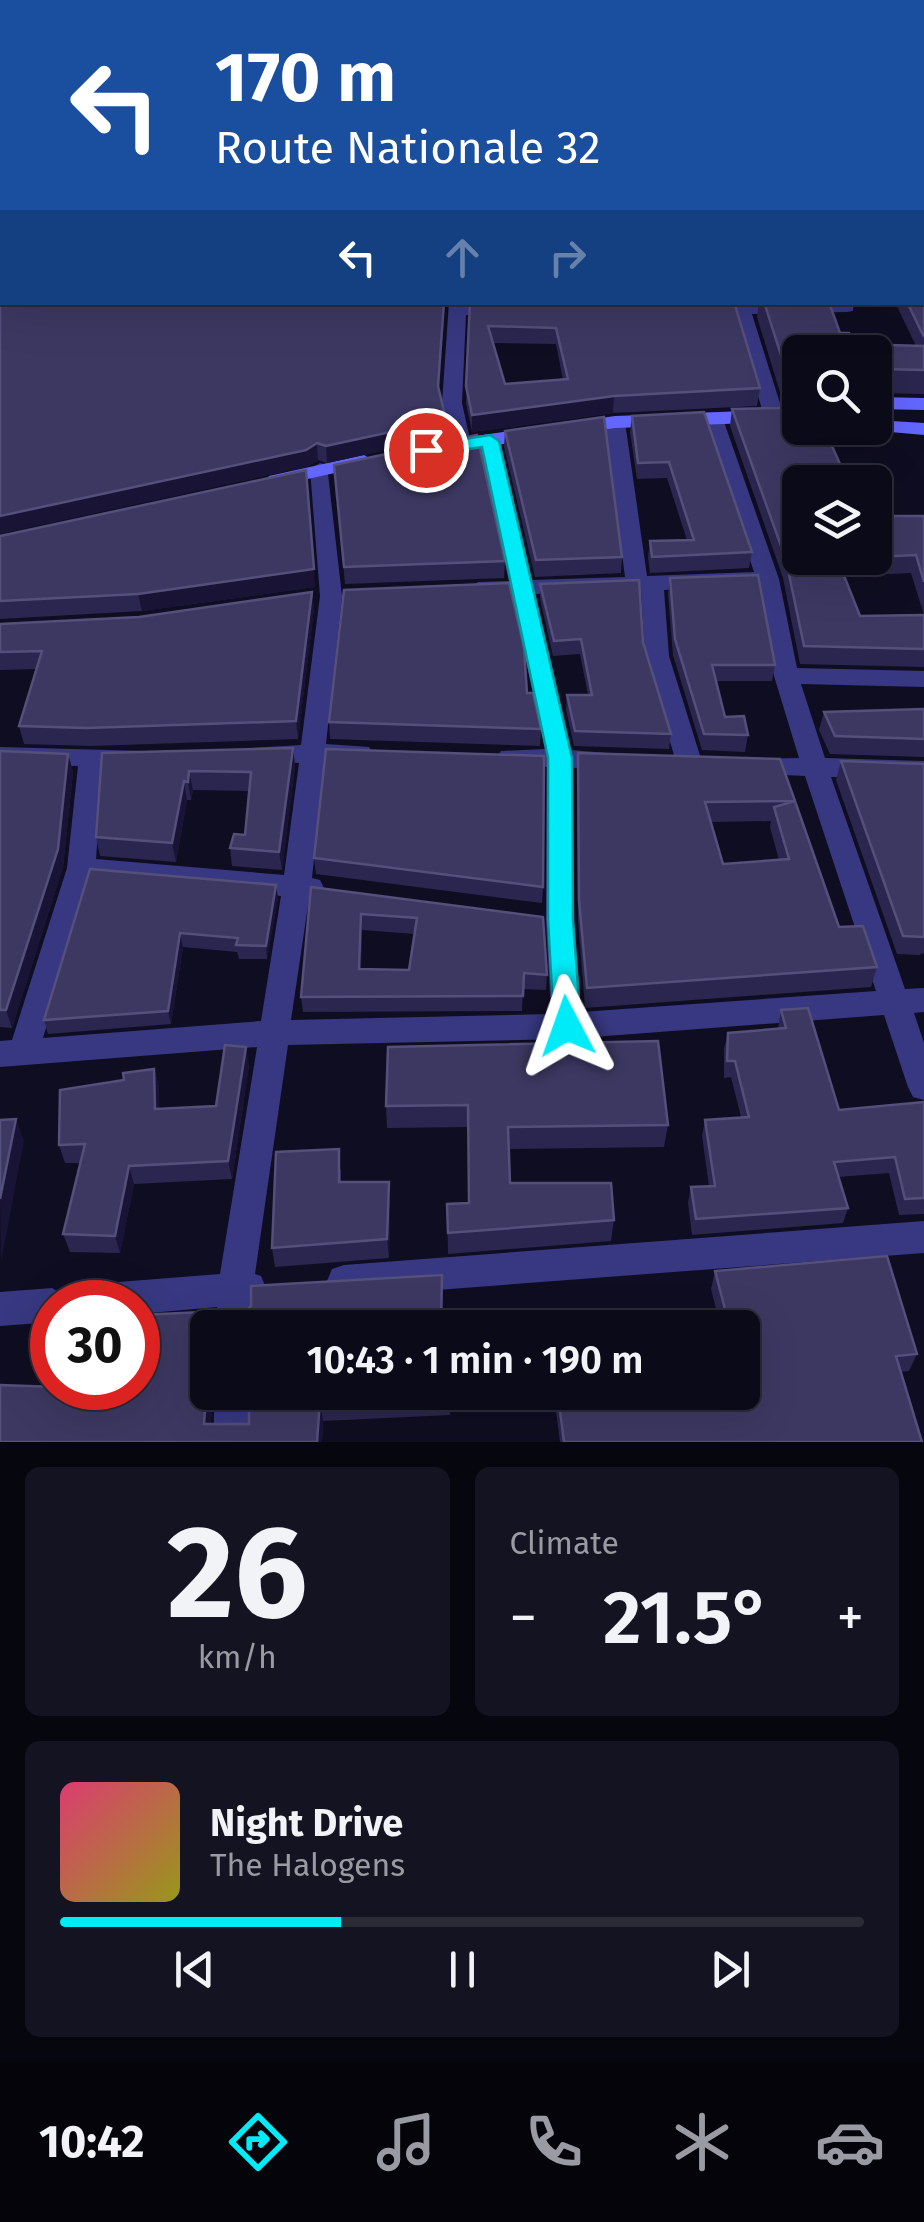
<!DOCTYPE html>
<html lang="en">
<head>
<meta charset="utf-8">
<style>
	:root { --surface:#0b0a19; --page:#141322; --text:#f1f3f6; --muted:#9a9aa2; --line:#2b2b38; --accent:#00ebf8 }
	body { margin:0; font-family:"Fira Sans",sans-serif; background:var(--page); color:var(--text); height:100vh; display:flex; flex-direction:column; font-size:38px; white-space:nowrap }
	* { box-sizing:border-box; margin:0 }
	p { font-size:32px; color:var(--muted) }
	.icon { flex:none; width:55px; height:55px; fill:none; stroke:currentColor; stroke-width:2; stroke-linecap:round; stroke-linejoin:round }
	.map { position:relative; height:1442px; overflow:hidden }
	.sheet { display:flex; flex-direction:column; gap:25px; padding:25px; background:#06060e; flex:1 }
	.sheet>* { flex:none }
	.hud { position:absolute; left:0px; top:0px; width:925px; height:305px; box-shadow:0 10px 40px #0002,0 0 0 2px var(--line); background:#1a4fa0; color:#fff; overflow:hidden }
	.buttons { position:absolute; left:782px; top:335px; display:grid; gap:20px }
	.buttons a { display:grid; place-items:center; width:110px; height:110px; border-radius:15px; background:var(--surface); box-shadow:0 10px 40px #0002,0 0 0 2px var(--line); font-size:50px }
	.speed { position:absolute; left:30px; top:1280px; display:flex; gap:20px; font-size:50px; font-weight:700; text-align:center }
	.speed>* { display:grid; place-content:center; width:130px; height:130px; border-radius:50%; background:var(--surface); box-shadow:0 10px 40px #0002,0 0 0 2px var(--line); line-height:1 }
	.speed .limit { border:15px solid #d22; background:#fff; color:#111 }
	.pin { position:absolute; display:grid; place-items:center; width:85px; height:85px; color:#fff; margin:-42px; border:5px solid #fff; border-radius:50%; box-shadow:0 2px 10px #0007 }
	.me { position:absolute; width:110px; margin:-55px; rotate:356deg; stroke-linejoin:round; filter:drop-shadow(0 0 8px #0008) }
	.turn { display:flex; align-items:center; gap:35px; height:210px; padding:0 50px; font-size:45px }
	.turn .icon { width:130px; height:130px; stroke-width:2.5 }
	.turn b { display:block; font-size:70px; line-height:85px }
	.lanes { display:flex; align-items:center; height:95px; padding:0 50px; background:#0003; justify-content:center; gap:50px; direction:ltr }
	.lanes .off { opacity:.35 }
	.big { font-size:75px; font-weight:600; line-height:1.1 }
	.sheet .widget { flex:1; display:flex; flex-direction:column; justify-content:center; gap:15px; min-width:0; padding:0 35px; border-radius:15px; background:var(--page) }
	.sheet .dial { align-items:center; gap:0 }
	.dial b { font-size:130px; line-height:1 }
	.song { display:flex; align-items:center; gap:30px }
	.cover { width:120px; height:120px; border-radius:15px; background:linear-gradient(135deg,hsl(340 70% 55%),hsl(60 70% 35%)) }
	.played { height:10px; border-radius:5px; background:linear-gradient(90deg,var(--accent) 35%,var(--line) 35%) }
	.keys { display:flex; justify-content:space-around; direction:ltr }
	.heat { display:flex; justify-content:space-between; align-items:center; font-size:55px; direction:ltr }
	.sheet .tiles { flex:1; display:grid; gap:25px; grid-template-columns:1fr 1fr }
	.widget:last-child { grid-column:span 2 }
	.trip { position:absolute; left:190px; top:1310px; width:570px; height:100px; border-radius:15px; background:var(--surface); box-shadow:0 10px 40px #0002,0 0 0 2px var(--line); font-weight:600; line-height:100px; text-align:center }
	.dock { display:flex; height:160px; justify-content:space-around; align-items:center; background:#04040a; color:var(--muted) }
	.dock .icon { width:70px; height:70px }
	.dock .on { color:var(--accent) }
	.dock b { font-size:45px; color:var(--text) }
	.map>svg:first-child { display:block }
	.water { fill:#0b2546 }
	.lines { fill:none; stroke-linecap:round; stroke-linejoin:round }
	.street { fill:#373881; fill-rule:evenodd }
	.secondary { fill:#6467ff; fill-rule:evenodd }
	.wall { fill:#2b264f; fill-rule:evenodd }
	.shaded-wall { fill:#191435 }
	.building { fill:#3d3862; stroke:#544f7b; stroke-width:2.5; fill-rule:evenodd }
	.route { fill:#00ebf8; stroke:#0099a1; stroke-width:2.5 }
</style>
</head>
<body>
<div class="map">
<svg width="924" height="1442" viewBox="0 0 924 1442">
	<rect width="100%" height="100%" fill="#0f0d21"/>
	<path class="water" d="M0,0H924V93L922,2H2L0,119Z"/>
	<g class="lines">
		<path class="street" d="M0,182H2V192H0Z
			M449,302L503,305L512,310L503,315H466L462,403L471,444L461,450L451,444L442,403Z
			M854,302L853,311L847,312L752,314L784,416L774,422L764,416L734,315H703L694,310L703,305Z
			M713,413L723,419L779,579L797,668L924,671V687L801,684L825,758L924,761V779L831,777L905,989L924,988V1012L914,1013L924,1043V1100L913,1097L908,1087L884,1015L567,1039L288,1045L255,1274L261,1276L266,1288L261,1300L252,1303V1328H216L217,1307L138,1314V1302H52V1322L0,1326V1292L52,1288L65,1296L68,1290L80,1285L220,1274L257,1047L0,1067V1041L12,1040L67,868L78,766L0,765V747L144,751L148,757L144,763L103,766L96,859L284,875L299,763L251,760L247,754L251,748L301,745L320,596L310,469L320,463L327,465L342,596L326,744L369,747L373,753L369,759L324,762L312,878L320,880L324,888L320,896L309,899L291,1020L551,1014L546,920L547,767L501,763L497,757L501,751L545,749L512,595L478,596L467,589L478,582L509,581L479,441L489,435L499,441L531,580L625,577L605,422L615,416L625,422L647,576L754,572L703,419ZM758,586L774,676L799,758L741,759L737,766L741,773L805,776L876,991L581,1012L574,920L573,768L619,766L623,760L619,754L571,750L535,594L641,591L645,656L676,762L680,768H698L702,762L669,656L664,590ZM91,879L281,896L261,1021L43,1038Z
			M924,1221V1253L344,1297L332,1293L327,1281L332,1269L344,1265Z
			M215,1392H251V1442H213Z"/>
		<path class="secondary" d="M875,397L924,398V410L875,409Z
			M800,403V415L774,422L615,428L448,452L438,446L448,440L615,416L773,410Z
			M875,420L924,423V435L868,430L866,428H875Z
			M364,455L374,461L371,465L276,486L266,480L269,476Z"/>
	</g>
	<path class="wall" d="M924,237V394L875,393V352H800L783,402L757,317L759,302H829L840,333L854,344L916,346L895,302H922V238Z
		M2,302H445L439,391L446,437L327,463L318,460L307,467Z
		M470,302L760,388L757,406L613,413L472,432L466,403ZM493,343L556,344L563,380L505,384Z
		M779,408L800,558H875V516H924V667L800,664L783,578L730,426L732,409ZM911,573L924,615L860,616L844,576Z
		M632,416L752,552L749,568L650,573L648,557L650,541L687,540L667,478L637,479L630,432Z
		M505,431L622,557L621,573L535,577L504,447Z
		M334,465L505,561L504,578L345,584Z
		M0,536L315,587L142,611L0,619Z
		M670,578L775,665L772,681H716L725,717L748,735L745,752L702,750L673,655L668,594Z
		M540,584L643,642L671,734L669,749L574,746L566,710L567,695H588L580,654L553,656L540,599Z
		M312,592L314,609L298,739L91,746L24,744L19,726L37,669L0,670V624L139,617Z
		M924,709V757L830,754L819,730L824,712Z
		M329,722L541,729L540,746L330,739Z
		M293,748L295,766L282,870L232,866L230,848L245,835L249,791L193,790L191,800H187L176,862L100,856L96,837L102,753Z
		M0,751L68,754L73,772L63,867L12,1028L0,1027Z
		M578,753L780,759L839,927L877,967L871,987L585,1008L578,920L577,773ZM771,821L770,827L779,860L723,864L711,822Z
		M841,761L924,764V953L919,955L897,954L836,780Z
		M314,858L543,887L542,903L316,874Z
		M90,869L278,898L267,959H239L237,952L183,947L171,1024L48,1034L44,1020Z
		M311,887L543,917L547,975L546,990L523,989L522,1011L303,1012L301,997ZM362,930L415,934L409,970L361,969Z
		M781,1010L839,1110L924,1102V1214L899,1215L889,1173L838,1177L848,1208L843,1223L692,1235L688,1203L691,1187L709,1186L702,1136L705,1120L741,1117L731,1077L724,1078V1049L728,1033L778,1029Z
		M388,1047L668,1125L664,1147L509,1149L510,1183L614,1220L611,1241L448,1254L447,1204L469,1203L468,1127L387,1128L386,1106Z
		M249,1065L232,1179L134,1184L120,1253L70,1252L63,1234L81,1163H65L59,1145L124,1080L154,1069L159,1087V1109L216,1106Z
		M341,1169V1182L390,1201L389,1258L275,1267L272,1248Z
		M715,1271L917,1354L909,1371L901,1372L922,1442H560L556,1411L558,1395L742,1392V1328H721L711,1289Z
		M442,1275V1328H208V1392H212L211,1424H249V1392H449L450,1415L323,1421L322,1442H0V1385L116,1389L138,1388V1315L247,1310L251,1306V1286Z"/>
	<path class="shaded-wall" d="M444,302H445L438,403V386Z
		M800,374V398L783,402L788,377Z
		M614,396L613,413L472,432V415Z
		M446,420V437L327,463L326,446Z
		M317,443L318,460L307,467L0,534V516Z
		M306,470L315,587L142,611L138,594Z
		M312,592L314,609L298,739L296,721Z
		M293,748L295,766L282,870L279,852Z
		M68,754L73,772L63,867L12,1028L6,1010Z
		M189,771L193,790L191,800L188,782Z
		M184,781L187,800L176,862L172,843Z
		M276,885L278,898L267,959L266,946Z
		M361,914L362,930L360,985L359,969Z
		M180,933L183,947L171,1024L168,1011Z
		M246,1047L249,1065L232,1179L228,1161Z
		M154,1069L159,1087L160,1127L155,1109Z
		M16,1119L24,1141L1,1262L0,1199Z
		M129,1166L134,1184L120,1253L115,1236Z
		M389,1182L390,1201L389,1258L387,1239Z
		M207,1368L208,1392H212L210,1442L204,1424Z
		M320,1400L323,1421L322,1442H317Z"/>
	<path class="building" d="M922,185H924V206L922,207Z
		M2,200V302H444L438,386L446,420L326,446L317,443L306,450L0,516V201Z
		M922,243L924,247V337L907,302H922Z
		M470,302H734L760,388L614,396L472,415L466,386ZM488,326L556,328L568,379L505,384Z
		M764,302H829L840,333H849L854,344L924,346V370L880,369L876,377H875V352H800V374L788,377Z
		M800,402V428H824L848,482H800V558H855H837L860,616L924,615V649L804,646L786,560L732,409L779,408Z
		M704,412L752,552L652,557L650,541L694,540L669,462L638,463L632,416Z
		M604,417L622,557L536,560L505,431Z
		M477,435L505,561L344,567L334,465Z
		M306,470L314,569L138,594L0,601V536Z
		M875,516H924V582L916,555L875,557Z
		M758,575L775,665H712L725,717L744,716L748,735L704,734L675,639L670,578Z
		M639,580L643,642L671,734L575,731L567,695H592L581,639L554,641L540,584Z
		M509,583L524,648L527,693H533L541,729L329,722L344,590Z
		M312,592L296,721L87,728L19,726L42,651L0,652V624L139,617Z
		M924,709V739L835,736L824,712Z
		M293,748L279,852L230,848L234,834L245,835L251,772L189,771L188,782L184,781L172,843L96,837L102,753Z
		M326,749L544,756L543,887L314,858Z
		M0,751L68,754L58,849L6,1010H0Z
		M578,753L780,759L795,801L705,802L723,864L789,859L774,807L795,801L839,927L863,926L877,967L587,988L579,900Z
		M841,761L924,764V937L903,936Z
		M90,869L276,885L266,946L236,945L238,938L180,933L168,1011L44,1020Z
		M311,887L543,917L547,975L524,973L523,996L301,997ZM361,914L417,918L409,970L359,969Z
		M808,1008L839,1110L924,1102V1198L905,1199L895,1157L834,1162L848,1208L696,1219L691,1187L715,1186L705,1120L749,1117L735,1061H727L728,1033L786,1028L781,1010Z
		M658,1041L668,1125L508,1127L510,1183H611L614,1220L448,1233L447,1204L469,1203L468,1105L386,1106L388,1047Z
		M225,1045L246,1047L228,1161L129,1166L115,1236L63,1234L85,1144L59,1145L60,1090L124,1080L123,1073L154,1069L155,1109L216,1106Z
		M16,1119L0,1199V1120Z
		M339,1149V1182H389L387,1239L272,1248L276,1152Z
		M887,1256L917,1354L896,1356L922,1442H564L558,1395L588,1392H742V1328H730L715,1271Z
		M442,1275L441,1328H208V1368L204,1424H249V1392L449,1394L320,1400L317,1442H0V1385L116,1389L138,1388V1315L247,1310L251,1306V1286Z"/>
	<path class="route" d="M490,435L499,441L572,758L573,920L581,1026L577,1034L567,1037L558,1034L554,1026L548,920V758L482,447L426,456L416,450L426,445Z"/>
</svg>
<div class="buttons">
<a><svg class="icon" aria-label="search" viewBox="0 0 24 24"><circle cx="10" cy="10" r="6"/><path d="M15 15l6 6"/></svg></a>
<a><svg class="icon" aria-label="layers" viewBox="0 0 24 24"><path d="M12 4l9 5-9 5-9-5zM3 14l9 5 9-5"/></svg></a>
</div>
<div class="speed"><div class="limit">30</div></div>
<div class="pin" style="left:426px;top:450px;background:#d93025"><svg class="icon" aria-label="arrive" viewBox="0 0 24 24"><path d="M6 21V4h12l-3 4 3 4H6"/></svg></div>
<svg class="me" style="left:567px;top:1026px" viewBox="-20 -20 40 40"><path d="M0-17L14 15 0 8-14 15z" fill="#00ebf8" stroke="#fff" stroke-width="4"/></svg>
<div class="trip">10:43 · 1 min · 190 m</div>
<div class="hud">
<div class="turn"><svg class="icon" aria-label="left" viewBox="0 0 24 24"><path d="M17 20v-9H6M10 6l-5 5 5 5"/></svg><div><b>170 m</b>Route Nationale 32</div></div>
<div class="lanes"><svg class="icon" aria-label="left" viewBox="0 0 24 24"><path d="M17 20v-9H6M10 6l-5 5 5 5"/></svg><svg class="icon off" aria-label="ahead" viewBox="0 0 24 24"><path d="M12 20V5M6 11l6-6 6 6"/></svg><svg class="icon off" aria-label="right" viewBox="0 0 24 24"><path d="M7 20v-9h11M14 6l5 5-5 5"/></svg></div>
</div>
</div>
<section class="sheet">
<div class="tiles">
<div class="widget dial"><b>26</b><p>km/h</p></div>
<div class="widget"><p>Climate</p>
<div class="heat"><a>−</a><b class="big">21.5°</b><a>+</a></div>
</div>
<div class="widget">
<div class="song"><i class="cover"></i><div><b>Night Drive</b><p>The Halogens</p></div></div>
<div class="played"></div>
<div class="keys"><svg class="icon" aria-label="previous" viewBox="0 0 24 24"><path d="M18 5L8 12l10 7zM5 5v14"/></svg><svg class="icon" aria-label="pause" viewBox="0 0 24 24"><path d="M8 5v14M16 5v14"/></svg><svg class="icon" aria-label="next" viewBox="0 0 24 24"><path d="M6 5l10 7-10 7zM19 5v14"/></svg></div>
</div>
</div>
</section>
<nav class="dock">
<b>10:42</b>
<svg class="icon on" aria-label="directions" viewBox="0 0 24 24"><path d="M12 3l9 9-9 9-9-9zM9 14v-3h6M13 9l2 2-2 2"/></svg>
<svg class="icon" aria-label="music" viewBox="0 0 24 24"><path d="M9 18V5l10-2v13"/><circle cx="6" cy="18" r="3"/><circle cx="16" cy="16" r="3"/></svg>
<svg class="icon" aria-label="phone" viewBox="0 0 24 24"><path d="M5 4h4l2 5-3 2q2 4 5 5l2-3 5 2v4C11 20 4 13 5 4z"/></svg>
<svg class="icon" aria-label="climate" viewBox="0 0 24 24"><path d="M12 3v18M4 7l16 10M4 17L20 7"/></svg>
<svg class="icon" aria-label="car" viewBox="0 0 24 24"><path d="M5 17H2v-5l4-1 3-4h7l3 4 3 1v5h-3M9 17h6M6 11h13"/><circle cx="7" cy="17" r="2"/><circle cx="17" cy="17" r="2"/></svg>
</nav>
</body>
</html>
